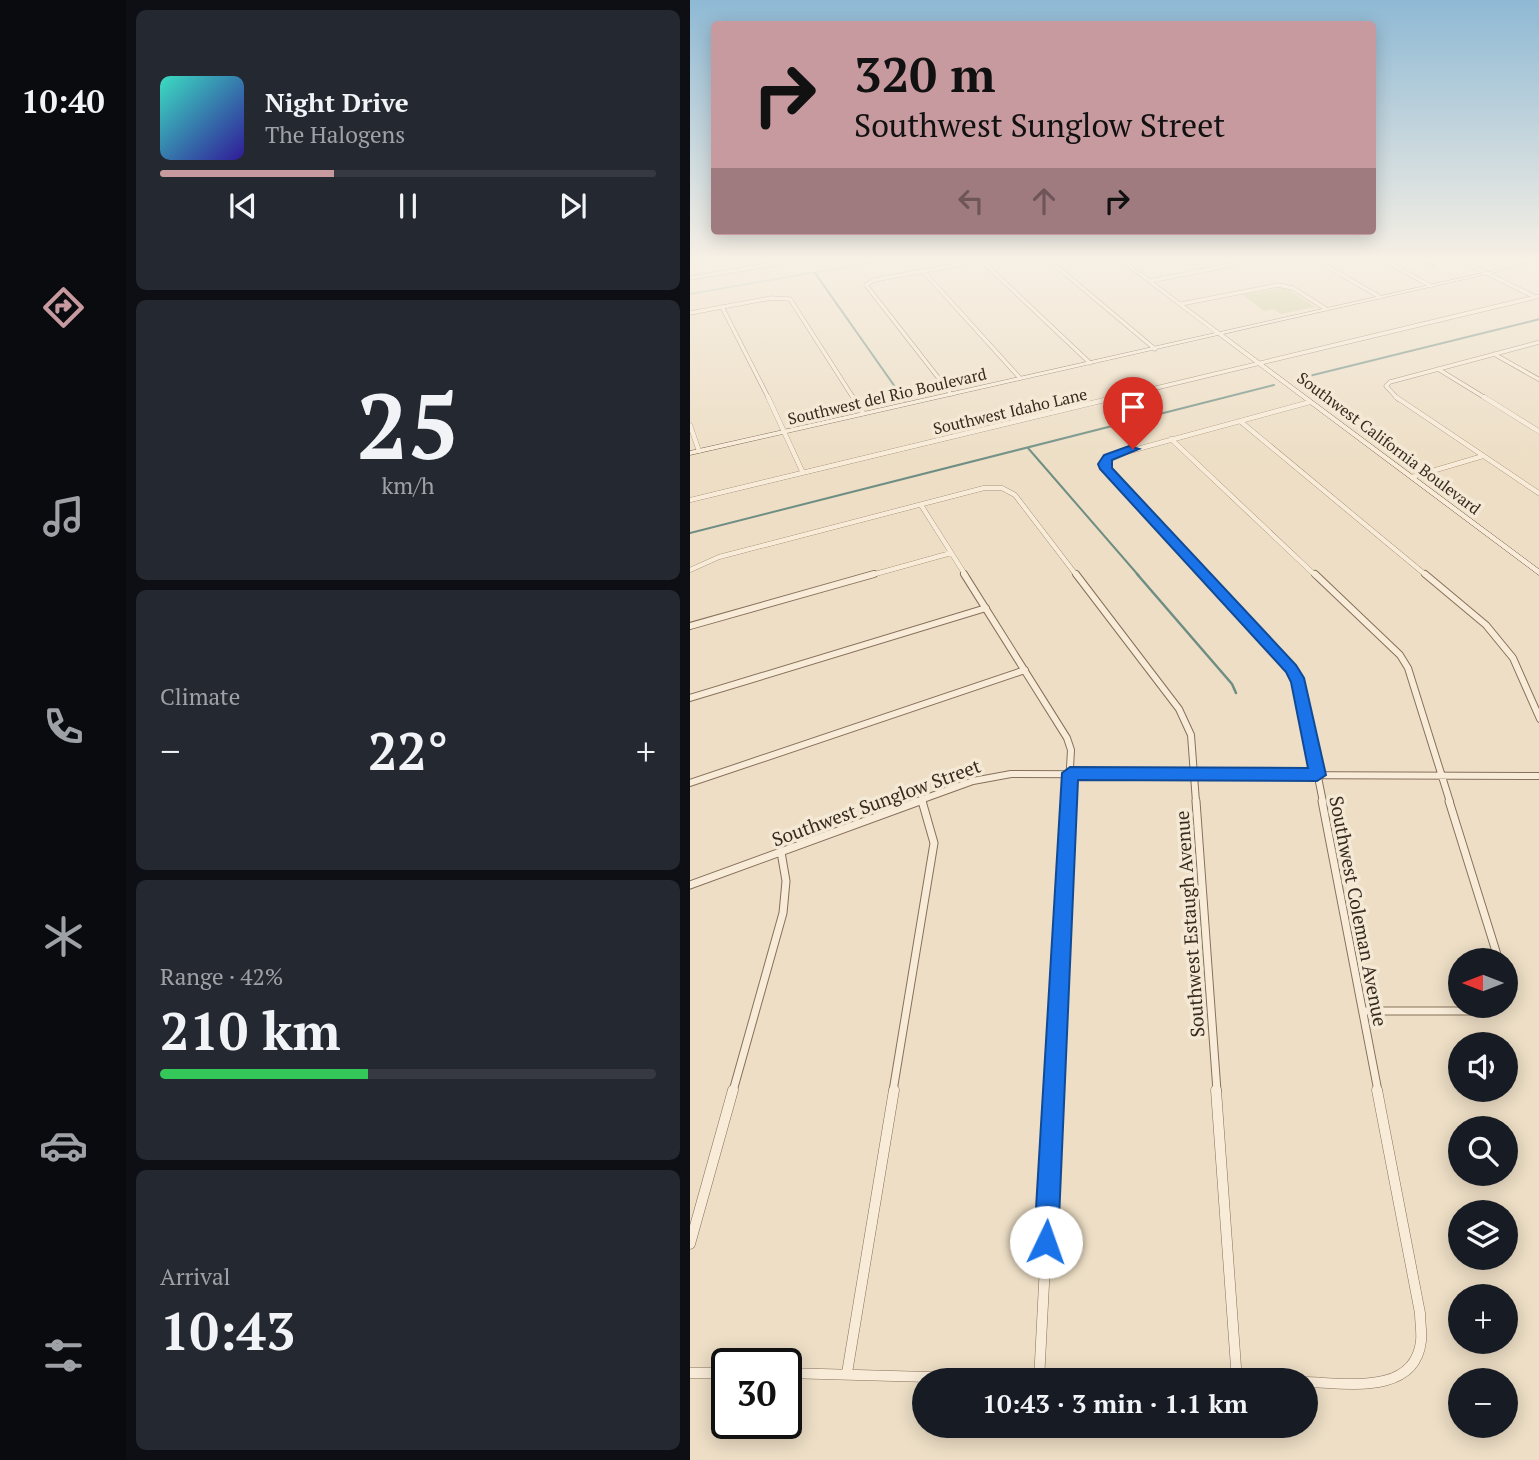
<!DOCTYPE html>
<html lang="en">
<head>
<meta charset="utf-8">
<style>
	:root { --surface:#171b24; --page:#242831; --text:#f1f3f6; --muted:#9ea1a6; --line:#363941; --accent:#c79a9f }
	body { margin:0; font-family:"PT Serif",serif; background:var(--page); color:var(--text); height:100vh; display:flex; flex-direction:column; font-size:26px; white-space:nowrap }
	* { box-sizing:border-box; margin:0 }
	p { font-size:23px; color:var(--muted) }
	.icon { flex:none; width:38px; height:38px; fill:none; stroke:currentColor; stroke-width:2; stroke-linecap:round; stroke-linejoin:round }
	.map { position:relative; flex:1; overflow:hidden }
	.sheet { display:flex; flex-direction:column; gap:10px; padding:10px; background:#0d0f14; width:564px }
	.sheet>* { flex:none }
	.guide { position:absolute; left:21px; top:21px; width:665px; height:214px; border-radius:7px; box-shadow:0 4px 18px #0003; background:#c79a9f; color:#111; overflow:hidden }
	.needle { width:46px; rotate:270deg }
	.buttons { position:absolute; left:758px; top:948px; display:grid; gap:14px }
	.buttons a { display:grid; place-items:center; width:70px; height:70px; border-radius:50%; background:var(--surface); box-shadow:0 4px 18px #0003; font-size:35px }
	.speed { position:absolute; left:21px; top:1348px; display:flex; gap:14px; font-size:35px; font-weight:700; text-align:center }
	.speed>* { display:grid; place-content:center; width:91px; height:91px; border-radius:50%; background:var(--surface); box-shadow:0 4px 18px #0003; line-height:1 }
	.speed .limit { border:4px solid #111; border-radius:10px; background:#fff; color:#111 }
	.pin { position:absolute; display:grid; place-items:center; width:60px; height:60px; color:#fff; margin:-72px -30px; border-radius:50% 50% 50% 0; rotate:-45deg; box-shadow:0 0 7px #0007 }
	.pin .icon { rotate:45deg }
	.me { position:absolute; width:77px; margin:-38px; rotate:3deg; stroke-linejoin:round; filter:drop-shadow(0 0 5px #0008) }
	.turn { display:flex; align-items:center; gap:24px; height:147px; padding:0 28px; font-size:32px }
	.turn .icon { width:91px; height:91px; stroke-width:2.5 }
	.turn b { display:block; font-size:49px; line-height:60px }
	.lanes { display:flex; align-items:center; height:66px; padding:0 28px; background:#0003; justify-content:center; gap:35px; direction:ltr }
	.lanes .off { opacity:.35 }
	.big { font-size:52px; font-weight:700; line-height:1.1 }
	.sheet .card { flex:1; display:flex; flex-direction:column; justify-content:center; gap:10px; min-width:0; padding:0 24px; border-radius:10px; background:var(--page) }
	.sheet .dial { align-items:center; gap:0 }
	.dial b { font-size:91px; line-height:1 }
	.song { display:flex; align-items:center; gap:21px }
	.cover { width:84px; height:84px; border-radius:10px; background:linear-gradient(135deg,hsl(170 70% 55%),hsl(250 70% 35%)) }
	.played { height:7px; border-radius:4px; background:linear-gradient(90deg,var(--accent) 35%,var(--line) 35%) }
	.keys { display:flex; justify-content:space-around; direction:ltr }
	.heat { display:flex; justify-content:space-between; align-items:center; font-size:38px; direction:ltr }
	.charge { height:10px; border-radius:5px; background:linear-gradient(90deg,#34c759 42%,var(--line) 0) }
	.trip { position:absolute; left:222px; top:1368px; width:406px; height:70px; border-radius:35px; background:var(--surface); box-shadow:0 4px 18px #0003; font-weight:700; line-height:70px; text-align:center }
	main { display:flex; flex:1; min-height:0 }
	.tab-bar { display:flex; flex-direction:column; width:126px; justify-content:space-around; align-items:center; background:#090b0e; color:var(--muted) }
	.tab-bar .icon { width:49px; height:49px }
	.tab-bar .selected { color:var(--accent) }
	.tab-bar b { font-size:32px; color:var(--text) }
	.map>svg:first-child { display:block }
	.green { fill:#c8cb99 }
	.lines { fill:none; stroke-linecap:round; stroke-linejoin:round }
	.stream-far1 { stroke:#6e8e84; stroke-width:2 }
	.stream { stroke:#6e8e84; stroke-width:2.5 }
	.canal { fill:#a7c0b7; fill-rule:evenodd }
	.street-far4-casing { stroke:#87705c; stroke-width:4.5 }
	.street-far3-casing { stroke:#87705c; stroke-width:5 }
	.street-far2-casing { stroke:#87705c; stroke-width:8 }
	.street-far1-casing { stroke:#87705c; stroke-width:9 }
	.street-casing { stroke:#87705c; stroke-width:11 }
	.secondary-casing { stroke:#69513f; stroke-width:1 }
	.street-far4 { stroke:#f8ecd8; stroke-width:3.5 }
	.street-far3 { stroke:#f8ecd8; stroke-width:4.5 }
	.street-far2 { stroke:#f8ecd8; stroke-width:6 }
	.street-far1 { stroke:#f8ecd8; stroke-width:7 }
	.street { stroke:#f8ecd8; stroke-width:10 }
	.secondary { fill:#f8ecd8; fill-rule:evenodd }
	.route { fill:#1a73e8; stroke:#114b97; stroke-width:2 }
	.labels { text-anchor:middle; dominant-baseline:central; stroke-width:7; stroke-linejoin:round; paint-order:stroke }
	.far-street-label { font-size:16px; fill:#382a1f; stroke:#f4e9d5 }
	.street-label { font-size:19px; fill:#382a1f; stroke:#f4e9d5 }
</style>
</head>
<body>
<main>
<nav class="tab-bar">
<b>10:40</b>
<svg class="icon selected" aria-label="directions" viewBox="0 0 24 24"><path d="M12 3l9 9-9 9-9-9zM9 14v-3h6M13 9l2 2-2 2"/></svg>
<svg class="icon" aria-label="music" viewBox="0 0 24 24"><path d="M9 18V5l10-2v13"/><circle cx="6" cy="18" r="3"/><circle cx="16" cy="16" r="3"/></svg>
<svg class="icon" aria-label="phone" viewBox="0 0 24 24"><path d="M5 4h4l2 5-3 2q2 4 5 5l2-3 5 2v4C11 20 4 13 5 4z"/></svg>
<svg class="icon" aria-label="climate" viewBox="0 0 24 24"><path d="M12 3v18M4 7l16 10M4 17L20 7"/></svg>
<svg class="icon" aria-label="car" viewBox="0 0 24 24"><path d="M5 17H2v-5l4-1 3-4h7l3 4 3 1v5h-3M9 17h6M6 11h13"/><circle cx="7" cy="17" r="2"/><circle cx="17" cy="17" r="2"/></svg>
<svg class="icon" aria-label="filters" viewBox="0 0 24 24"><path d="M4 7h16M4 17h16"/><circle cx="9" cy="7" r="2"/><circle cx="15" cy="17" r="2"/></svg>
</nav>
<section class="sheet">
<div class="card">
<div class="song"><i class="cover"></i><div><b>Night Drive</b><p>The Halogens</p></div></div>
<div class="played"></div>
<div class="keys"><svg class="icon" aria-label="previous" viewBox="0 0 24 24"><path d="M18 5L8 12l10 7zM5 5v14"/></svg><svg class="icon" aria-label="pause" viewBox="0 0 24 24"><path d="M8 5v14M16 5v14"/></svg><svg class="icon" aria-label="next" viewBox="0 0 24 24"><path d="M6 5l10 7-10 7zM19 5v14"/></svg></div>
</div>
<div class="card dial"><b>25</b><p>km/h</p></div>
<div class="card"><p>Climate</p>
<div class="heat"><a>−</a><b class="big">22°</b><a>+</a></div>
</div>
<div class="card"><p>Range · 42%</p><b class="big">210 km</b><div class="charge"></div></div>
<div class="card"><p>Arrival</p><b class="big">10:43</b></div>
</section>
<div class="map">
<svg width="850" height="1460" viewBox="0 0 850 1460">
	<rect width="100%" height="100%" fill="#eddec5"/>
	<path class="green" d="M595,287L625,307L591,314L583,309L574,311L553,295Z"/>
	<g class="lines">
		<path class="stream-far1" d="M732,260L744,266
			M125,273L215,401
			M607,379L850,319
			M338,448L449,576
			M0,533L584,385"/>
		<path class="stream" d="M447,574L542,684L546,693"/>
		<path class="canal" d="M192,260H201L0,295V293Z"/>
		<defs>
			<path id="street-far4" d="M291,260L400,363
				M359,260L465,349
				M626,260L690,297
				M693,260L741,286
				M770,260L845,297
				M233,271L330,378
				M0,278L109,260
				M460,281L565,260
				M491,304L588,285L603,288L636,309
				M32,307L79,399
				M0,313L81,298L100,299L164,399
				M804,354L850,380
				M748,369L797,399
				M261,394L176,285L184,280L294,260
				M420,399L850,296
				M708,399L696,386L700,382L850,342"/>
			<path id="street-far3" d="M78,397L113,473
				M163,397L173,413
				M706,397L850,494
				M794,397L850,432
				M550,421L737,576
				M0,425L9,451
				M481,439L626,576
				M722,477L793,456
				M0,500L427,397
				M231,505L276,576
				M0,570L29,557L294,488H312L325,495L387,576
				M178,576L261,553
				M516,576L414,465L418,457L620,402"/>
			<path id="street-far2" d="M274,574L377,738L381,750L378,802
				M386,574L489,709L501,735L506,802
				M514,574L601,669L609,682L633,802
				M625,574L710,655L718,668L760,802
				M735,574L796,625L823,658L850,719
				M0,626L184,574
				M0,698L296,608
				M0,783L335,670
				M232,799L233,802
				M225,802L283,781L321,774L850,776"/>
			<path id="street-far1" d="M506,801L527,1091
				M632,801L688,1091
				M759,801L809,961
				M0,885L230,801
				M673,1011H787L804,1006
				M43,1091L93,913L96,881L91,852
				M203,1091L244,843L232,801
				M364,1091L378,801"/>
			<path id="street" d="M526,1090L547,1381
				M0,1244L43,1090
				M0,1373H37
				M96,1373L377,1381
				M157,1373L204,1090
				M349,1381L364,1090
				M616,1382C655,1383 725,1396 731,1341C732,1332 730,1322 730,1313L687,1090"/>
			<path id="secondary" d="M429,260H434L530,332L850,260V262L533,334L850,570V576L528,335L0,455V451L525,333Z"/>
		</defs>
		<use href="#street-far4" class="street-far4-casing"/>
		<use href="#street-far3" class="street-far3-casing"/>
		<use href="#street-far2" class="street-far2-casing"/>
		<use href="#street-far1" class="street-far1-casing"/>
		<use href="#street" class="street-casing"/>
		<use href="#secondary" class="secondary-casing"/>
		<use href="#street-far4" class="street-far4"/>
		<use href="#street-far3" class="street-far3"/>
		<use href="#street-far2" class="street-far2"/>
		<use href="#street-far1" class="street-far1"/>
		<use href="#street" class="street"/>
		<use href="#secondary" class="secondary"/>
	</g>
	<linearGradient id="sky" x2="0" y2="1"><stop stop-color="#8eb9d4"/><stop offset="0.56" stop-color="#f7f0e5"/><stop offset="1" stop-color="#f7f0e5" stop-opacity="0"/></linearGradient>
	<rect width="850" height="464" fill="url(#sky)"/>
	<path class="route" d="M439,446L449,449L422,460V468L606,665L614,678L636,775L627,781L388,780L368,1242L365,1251L356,1255L348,1251L344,1242L372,773L380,767L618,768L601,682L596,672L410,469L408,464L414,455Z"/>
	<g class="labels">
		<g class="far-street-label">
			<text transform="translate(197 396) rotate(-13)">Southwest del Rio Boulevard</text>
			<text transform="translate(320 411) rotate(-13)">Southwest Idaho Lane</text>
			<text transform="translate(699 443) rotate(37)">Southwest California Boulevard</text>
		</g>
		<g class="street-label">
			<text transform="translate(186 802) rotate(-20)">Southwest Sunglow Street</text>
			<text transform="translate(669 911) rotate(79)">Southwest Coleman Avenue</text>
			<text transform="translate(499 924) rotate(-94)">Southwest Estaugh Avenue</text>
		</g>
	</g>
</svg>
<div class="buttons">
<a><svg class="needle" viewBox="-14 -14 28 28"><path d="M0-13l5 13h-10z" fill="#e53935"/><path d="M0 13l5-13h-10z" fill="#9ea1a6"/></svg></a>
<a><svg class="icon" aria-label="sound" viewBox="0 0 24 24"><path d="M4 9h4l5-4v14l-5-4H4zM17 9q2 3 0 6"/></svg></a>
<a><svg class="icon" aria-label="search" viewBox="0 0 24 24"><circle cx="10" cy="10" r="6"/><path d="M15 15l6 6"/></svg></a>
<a><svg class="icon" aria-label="layers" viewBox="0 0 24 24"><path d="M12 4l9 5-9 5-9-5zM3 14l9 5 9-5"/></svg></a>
<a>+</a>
<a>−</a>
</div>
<div class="speed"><div class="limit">30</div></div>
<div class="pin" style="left:443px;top:449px;background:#d93025"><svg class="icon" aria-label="arrive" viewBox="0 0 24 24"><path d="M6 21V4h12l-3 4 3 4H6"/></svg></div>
<svg class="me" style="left:356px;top:1242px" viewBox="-20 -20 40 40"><circle r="19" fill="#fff"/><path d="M0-13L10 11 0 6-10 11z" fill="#1a73e8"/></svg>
<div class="trip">10:43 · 3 min · 1.1 km</div>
<div class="guide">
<div class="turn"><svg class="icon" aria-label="right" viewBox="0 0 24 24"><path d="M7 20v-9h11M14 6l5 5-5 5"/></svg><div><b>320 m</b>Southwest Sunglow Street</div></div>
<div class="lanes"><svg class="icon off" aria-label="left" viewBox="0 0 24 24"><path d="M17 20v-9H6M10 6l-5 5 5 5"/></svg><svg class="icon off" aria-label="ahead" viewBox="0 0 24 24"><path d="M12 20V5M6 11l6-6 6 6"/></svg><svg class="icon" aria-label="right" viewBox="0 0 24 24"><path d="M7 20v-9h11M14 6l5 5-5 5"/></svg></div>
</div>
</div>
</main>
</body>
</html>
